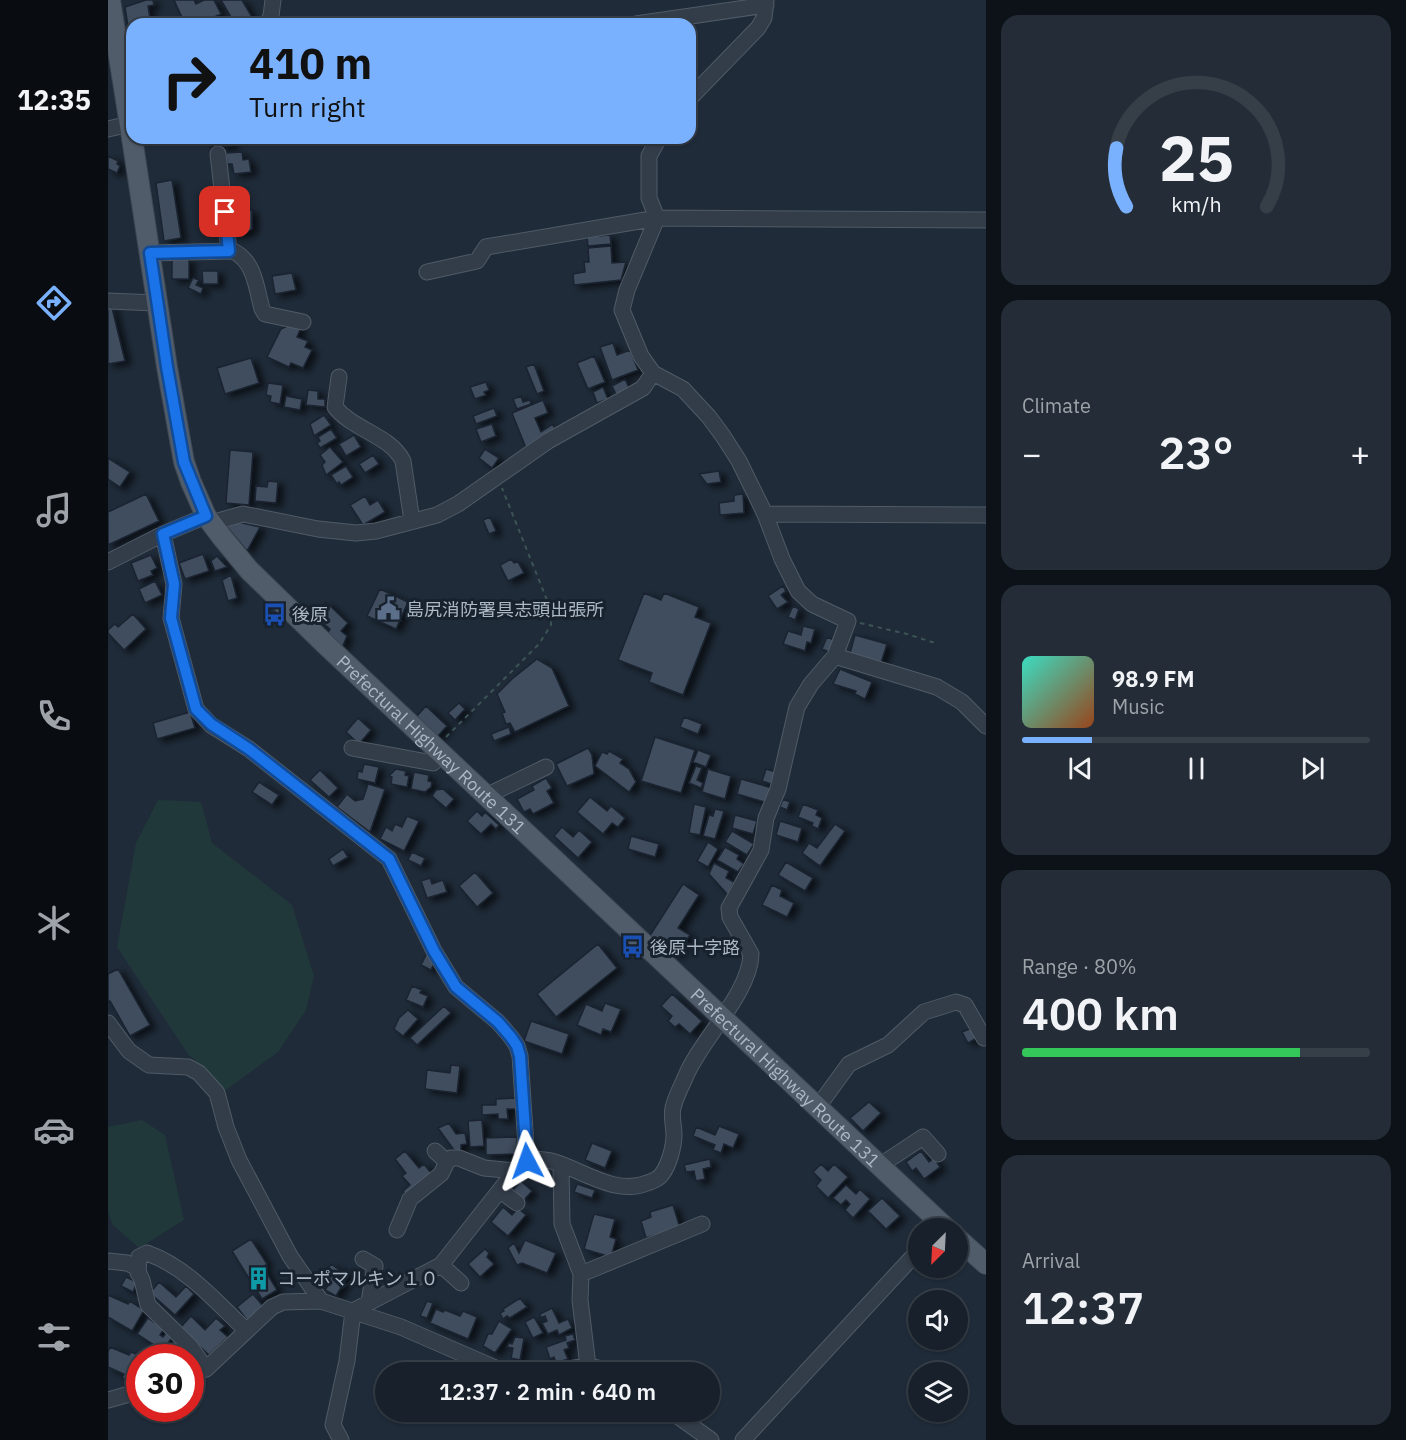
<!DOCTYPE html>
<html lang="en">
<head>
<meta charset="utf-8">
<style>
	:root { --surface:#17202b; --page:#242d37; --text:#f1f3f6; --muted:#9ea3a9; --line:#363e47; --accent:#7ab1fe }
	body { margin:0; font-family:"IBM Plex Sans","Noto Sans JP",sans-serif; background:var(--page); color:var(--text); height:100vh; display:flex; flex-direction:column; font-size:22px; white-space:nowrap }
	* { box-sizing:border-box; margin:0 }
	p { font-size:20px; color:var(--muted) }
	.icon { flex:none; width:33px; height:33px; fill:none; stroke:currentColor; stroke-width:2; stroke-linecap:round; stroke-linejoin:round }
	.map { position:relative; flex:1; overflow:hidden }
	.panel { display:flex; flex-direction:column; gap:15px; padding:15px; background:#0d1218; width:420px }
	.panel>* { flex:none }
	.hud { position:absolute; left:18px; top:18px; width:570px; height:126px; border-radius:18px; box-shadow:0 2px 4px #0004,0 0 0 2px var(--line); background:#7ab1fe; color:#111; overflow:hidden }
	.needle { width:39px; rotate:204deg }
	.buttons { position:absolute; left:800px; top:1218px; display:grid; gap:12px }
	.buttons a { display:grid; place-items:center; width:60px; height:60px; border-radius:50%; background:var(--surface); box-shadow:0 2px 4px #0004,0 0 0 2px var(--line); font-size:30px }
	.speed { position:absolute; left:18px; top:1344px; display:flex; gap:12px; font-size:30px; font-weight:700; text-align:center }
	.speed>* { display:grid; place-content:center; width:78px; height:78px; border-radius:50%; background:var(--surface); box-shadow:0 2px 4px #0004,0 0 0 2px var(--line); line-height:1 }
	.speed .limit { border:9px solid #d22; background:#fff; color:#111 }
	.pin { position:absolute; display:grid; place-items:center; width:51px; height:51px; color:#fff; margin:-26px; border-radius:12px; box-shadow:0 3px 9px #0006 }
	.me { position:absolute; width:66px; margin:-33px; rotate:356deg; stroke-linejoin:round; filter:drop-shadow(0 0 4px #0008) }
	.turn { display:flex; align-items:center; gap:21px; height:126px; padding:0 24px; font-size:27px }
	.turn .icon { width:78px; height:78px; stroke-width:2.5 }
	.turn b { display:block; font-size:42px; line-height:51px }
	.big { font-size:45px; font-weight:600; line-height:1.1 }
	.panel .card { flex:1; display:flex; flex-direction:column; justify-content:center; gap:9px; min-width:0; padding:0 21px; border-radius:18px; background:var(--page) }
	.panel .dial { align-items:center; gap:0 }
	.dial svg { height:156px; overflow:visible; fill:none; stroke:var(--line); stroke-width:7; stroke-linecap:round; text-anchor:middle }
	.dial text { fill:var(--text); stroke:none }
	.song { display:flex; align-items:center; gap:18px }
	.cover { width:72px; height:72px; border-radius:9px; background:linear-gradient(135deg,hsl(170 70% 55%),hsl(20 70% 35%)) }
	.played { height:6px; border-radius:3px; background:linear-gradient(90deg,var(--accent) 20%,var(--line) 20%) }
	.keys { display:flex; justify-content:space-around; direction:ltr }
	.heat { display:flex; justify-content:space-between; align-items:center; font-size:33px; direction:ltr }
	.charge { height:9px; border-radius:4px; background:linear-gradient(90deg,#34c759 80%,var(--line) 0) }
	.trip { position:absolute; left:267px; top:1362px; width:345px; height:60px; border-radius:30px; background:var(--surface); box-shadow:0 2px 4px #0004,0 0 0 2px var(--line); font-weight:600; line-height:60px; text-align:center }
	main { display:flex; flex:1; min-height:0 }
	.tab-bar { display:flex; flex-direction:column; width:108px; justify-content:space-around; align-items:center; background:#090d11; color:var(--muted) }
	.tab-bar .icon { width:42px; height:42px }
	.tab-bar .active { color:var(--accent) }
	.tab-bar b { font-size:27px; color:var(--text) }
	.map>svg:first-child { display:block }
	.green { fill:#21383a }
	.building { fill:#404e5e; stroke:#1a2430; stroke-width:1.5; filter:url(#shadow) }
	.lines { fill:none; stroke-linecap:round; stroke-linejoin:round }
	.minor-casing { stroke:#505b67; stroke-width:17 }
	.major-casing { stroke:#3c4653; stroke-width:22 }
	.path { stroke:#3c5455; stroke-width:2; stroke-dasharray:4.5 4.5; stroke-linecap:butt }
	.minor { stroke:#333d4a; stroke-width:15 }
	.major { stroke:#515c6a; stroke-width:20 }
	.route-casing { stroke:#114b97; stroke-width:15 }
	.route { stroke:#1a73e8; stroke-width:10 }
	.labels { text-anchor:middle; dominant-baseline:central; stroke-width:6; stroke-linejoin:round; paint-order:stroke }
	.poi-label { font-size:18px; fill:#adb8c6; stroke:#18222e; text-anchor:start }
	.street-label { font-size:18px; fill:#adb8c6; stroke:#18222e }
</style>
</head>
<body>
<main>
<nav class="tab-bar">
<b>12:35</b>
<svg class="icon active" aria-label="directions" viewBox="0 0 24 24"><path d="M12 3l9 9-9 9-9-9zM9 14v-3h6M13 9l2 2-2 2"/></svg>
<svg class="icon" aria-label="music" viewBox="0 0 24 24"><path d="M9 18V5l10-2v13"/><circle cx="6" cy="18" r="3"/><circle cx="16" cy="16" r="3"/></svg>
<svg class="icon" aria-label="phone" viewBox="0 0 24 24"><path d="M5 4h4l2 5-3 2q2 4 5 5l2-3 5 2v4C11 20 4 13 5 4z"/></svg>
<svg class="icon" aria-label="climate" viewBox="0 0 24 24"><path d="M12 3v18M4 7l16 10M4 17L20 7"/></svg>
<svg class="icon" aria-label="car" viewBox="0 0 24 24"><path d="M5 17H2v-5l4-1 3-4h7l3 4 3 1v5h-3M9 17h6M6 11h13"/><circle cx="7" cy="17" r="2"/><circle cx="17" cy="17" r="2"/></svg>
<svg class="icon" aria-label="filters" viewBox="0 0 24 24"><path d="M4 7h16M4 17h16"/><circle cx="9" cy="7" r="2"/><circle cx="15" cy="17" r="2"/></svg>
</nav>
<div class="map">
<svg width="878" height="1440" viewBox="0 0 878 1440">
	<defs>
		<filter id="shadow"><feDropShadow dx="6" dy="3.5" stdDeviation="3" flood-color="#0009"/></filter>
	</defs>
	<rect width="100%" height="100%" fill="#1f2b39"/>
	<path class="green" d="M50,800L93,802L104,843L184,905L206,976L198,1010L170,1052L118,1090L80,1054L9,947L28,843Z
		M34,1120L57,1135L76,1220L31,1248L5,1225L0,1212V1127Z"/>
	<path class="building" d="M38,0H45L46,5L40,6L43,24H24V51L17,7Z
		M66,0H86L88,4L96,0H106L113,14L91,24H77Z
		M113,0H134L148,24H127Z
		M99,138H123L124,146L112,147L111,142L99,144Z
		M134,152L135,160L141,159L143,172L126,174L124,164H119L118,153Z
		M0,156L10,161L9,164L12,166L9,173L0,169Z
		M64,180L73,238L56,241L48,183Z
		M125,210H144V229L138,233H125Z
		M502,235L503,244L480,246L479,237Z
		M503,246L504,263L518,262L513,280L466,285L465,274L477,272L476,262H481L480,248Z
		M64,259H81V279H64Z
		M94,271H110V284H95Z
		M184,273L188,290L167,294L164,276Z
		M85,278L91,280L88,285L95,288L93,294L80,288Z
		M3,304L17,361L0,364V305Z
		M184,324L193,328L189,337L200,341L197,347L204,350L195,368L183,363L181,367L159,357L173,329Z
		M505,343L509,355L522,350L530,370L504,380L492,347Z
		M486,356L497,382L480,389L469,363Z
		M143,358L151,383L117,394L109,368Z
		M426,364L436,391L429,394L418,367Z
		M517,379L522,390L509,396L504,386Z
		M378,382L381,390L376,392L378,395L367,399L362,387Z
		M160,383L175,385L172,404L162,402L163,396L158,395Z
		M495,387L500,399L489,403L485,392Z
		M200,390L210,391V399H217V407L198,405Z
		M178,396L194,399L192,410L176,407Z
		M413,396L415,402L422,400L423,404L409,409L405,399Z
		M435,400L440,413L427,418L433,432L445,424L447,430L418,448L404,413Z
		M386,408L389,416L368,424L365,416Z
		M216,415L223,425L206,436L202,424Z
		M384,424L388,436L373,442L368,429Z
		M223,429L229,438L212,448L209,443L212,441L210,437Z
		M246,435L253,447L238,456L231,444Z
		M222,447L235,462L218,475L214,465L217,462L212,455Z
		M377,449L391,458L384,468L371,458Z
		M122,450L145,452L141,505L118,503Z
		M265,455L271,464L257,473L251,464Z
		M0,458L22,472L12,487L0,479Z
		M238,466L245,477L233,485L231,482L229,484L223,475Z
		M611,471L613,482L599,484L591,474Z
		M160,481L170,482L168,503L147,501L148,486L159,487Z
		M38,494L51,521L0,545V512Z
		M635,494L636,513L612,515L611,503L626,501V495Z
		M257,496L262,505L270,500L277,512L255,525L242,505Z
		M382,517L388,531L381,534L375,520Z
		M130,522L152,527L139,551L119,527Z
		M95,554L101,571L77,579L71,563Z
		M43,555L49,568L43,571L45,575L30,581L23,563Z
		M109,556L119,567L107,571L103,561Z
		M403,559L406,563L410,562L416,573L400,581L392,565Z
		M123,575L129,598L120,601L114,580Z
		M47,581L54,595L37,603L31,589Z
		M675,586L678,591L673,595L680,602L669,609L660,596Z
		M272,589L300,602L288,629L259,616Z
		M536,593L553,600L556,593L591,607L587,617L603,623L575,695L541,682L544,673L510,660Z
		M218,602L240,623L233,631L239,636L234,648L219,634L222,629L205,616Z
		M685,606L691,609L687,620L680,617Z
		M25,614L38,629L16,650L0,633V630L7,624L10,627Z
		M695,626L707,629L703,643L699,642L697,651L675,644L680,631L693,635Z
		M747,635L779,644L773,663L742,653Z
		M719,637L726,640L721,652L714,649Z
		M429,659L444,668L461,706L407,732L402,723L398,724L394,713L397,712L389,694L404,679Z
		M732,669L764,682L757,699L747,694L748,691L725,684Z
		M351,703L357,709L347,720L340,713Z
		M318,706L339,726L328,738L307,718Z
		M82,712L87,728L49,739L45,723Z
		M576,717L594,724L590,734L572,727Z
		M250,718L263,730L251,744L238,732Z
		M401,727L403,734L386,741L383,734Z
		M547,737L587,750L573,793L533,781Z
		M480,748L484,755L486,774L459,786L448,764Z
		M590,750L603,755L598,767L585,762Z
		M501,751L515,759L512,763L521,769L528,782L521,792L487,766L494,752L499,754Z
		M256,764L271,767L267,783L249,779L250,771L254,772Z
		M588,766L594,768L589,780L595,783L593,788L581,783Z
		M288,769L298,771L297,775L301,776L299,787L283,784L284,777L281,776Z
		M600,769L623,776L617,799L594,792Z
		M658,769L668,772L663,784L654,781Z
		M212,770L230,788L221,797L202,780Z
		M306,772L321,775L320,781L324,782L323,787L317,792L303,789Z
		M438,778L444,788L439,791L446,803L425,814L422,809L416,812L409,799L426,790L424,786Z
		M633,779L664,788L660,803L629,794Z
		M151,782L171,795L164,805L144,792Z
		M260,784L277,789L262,832L229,807L239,794L247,801L255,799Z
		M335,789L346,799L338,808L324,796L328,790Z
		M482,797L499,811L503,806L517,818L510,827L504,823L495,834L469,812Z
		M675,799L682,802L679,810L672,807Z
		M586,804L598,807L592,835L581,833Z
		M695,804L710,810L708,815L714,818L710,829L704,826L705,823L690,817Z
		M607,809L616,811L607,839L595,836L601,815L605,816Z
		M369,811L374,816L377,812L391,825L388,829L383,824L373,834L359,821Z
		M627,815L649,821L645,834L624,828Z
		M299,816L311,821L296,851L272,839L278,827L284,831L287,824L294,827Z
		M672,821L694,828L690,842L668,835Z
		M727,824L737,831L712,866L694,853L701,843L709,848Z
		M454,827L465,837L471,830L484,842L470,858L446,836Z
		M624,831L646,844L639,855L617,842Z
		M523,836L551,844L547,857L520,849Z
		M600,842L610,849L600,867L589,861Z
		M617,847L631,855L629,859L636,864L630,872L609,860Z
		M235,849L240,857L225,866L221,859Z
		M304,852L317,858L313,866L300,860Z
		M678,862L705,878L697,891L670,875Z
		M606,863L621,871L618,878L626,882L620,895L601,874Z
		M367,872L385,893L369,907L351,886Z
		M322,878L324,884L335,880L339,892L319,898L313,881Z
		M575,884L591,895L570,928L582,935L569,955L541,937Z
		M664,885L674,890L672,896L686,903L679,917L654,905Z
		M490,944L509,968L448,1017L429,994Z
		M320,951L326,963L323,970L313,965Z
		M10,969L42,1025L22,1036L2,1001L0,1002V974Z
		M304,986L314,990L312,993L320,996L315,1007L298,1000Z
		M564,994L594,1021L582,1034L571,1024L567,1027L560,1021L564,1016L553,1006Z
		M497,1003L513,1009L503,1032L495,1029L493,1035L469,1025L478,1004L494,1011Z
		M336,1006L343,1013L309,1045L302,1038Z
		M300,1010L310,1019L295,1036L286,1029L291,1018Z
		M423,1021L461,1034L454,1054L416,1041Z
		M864,1028L869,1038L860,1043L854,1032Z
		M343,1065L352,1066L349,1093L317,1089L319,1070L342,1073Z
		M409,1098V1109H399L400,1119H390V1114L374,1115V1105H388V1099Z
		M761,1102L773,1113L755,1131L742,1118Z
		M374,1120L376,1146L362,1147L360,1121Z
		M341,1123L348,1134L357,1133L359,1144L353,1145V1152L346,1150L330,1128Z
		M611,1126L631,1134L625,1148L616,1144L613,1153L605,1150L607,1145L585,1136L588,1127L607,1135Z
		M409,1137L410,1154L378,1155V1138Z
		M484,1143L504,1151L497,1168L477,1160Z
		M297,1151L311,1168L316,1164L323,1173L299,1197L295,1191L302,1185L294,1176L298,1173L287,1159Z
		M813,1151L821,1162L826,1158L832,1167L816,1179L808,1168L804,1171L798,1162Z
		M602,1159L603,1167L595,1169L597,1179L588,1181L586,1171L578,1172L576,1165Z
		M713,1164L720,1171L726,1164L740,1177L720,1198L708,1186L713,1180L705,1172Z
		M413,1181L424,1191L416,1200L405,1190Z
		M469,1184L487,1190L484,1198L466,1192Z
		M738,1185L748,1194L752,1189L762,1199L745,1218L737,1210L742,1204L738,1200L733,1205L725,1198Z
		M774,1198L792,1216L778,1229L760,1211Z
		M565,1205L572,1228L538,1238L533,1221L543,1217L542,1212Z
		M395,1207L404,1215L410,1208L418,1215L400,1236L383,1222Z
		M486,1214L507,1219L502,1237L508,1239L503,1257L476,1249Z
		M143,1239L159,1264L155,1267L169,1290L154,1299L124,1251Z
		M417,1240L448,1253L439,1273L414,1263L409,1265L400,1248L406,1243L411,1253Z
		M377,1249L381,1253L379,1257L386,1264L372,1277L360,1264Z
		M223,1264L236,1273L238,1268L243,1271L228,1296L217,1290L221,1284L213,1279Z
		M18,1277L29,1282L25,1292L13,1286Z
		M51,1282L68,1297L78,1286L86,1294L67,1315L42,1293Z
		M145,1294L155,1306L139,1320L129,1307Z
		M0,1295L20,1304L22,1301L36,1310L24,1331L0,1317Z
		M412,1298L419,1307L402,1318L399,1316L395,1319L392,1313L396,1311L395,1309Z
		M319,1301L325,1303L319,1318L312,1316Z
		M444,1308L451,1323L460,1319L464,1328L451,1335L449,1330L440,1334L434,1323L439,1321L437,1316L433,1318L432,1314Z
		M328,1309L335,1312L337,1310L352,1316L355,1311L369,1317L360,1339L322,1323Z
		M83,1316L97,1330L108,1318L117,1326L112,1330L120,1337L101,1355L72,1328Z
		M426,1317L435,1333L425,1338L417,1322Z
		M40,1318L56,1329L52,1335L55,1337L58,1333L64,1337L55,1351L29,1334Z
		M391,1321L404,1329L387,1353L375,1346L380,1334H384Z
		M465,1334L467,1340L459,1343L461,1348L456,1350L460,1359L448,1363L446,1357L442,1359L438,1347L458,1340L457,1336Z
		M407,1337L416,1338L412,1360L403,1358L405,1348L399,1347L401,1343L404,1344Z
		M67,1340L81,1352L76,1358H63L64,1355L61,1353L58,1358L55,1354Z
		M2,1347L21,1355L23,1352L33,1356L32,1358V1378L29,1384L14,1378L16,1374L0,1367V1352Z"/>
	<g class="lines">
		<defs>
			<path id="minor" d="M159,24L163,16L165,0
				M528,24L658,5
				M582,98L650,28L656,18L658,0
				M0,129L22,124
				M110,154L121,251
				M42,253L125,251C147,262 148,287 154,309L157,314L195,322
				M319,272L369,261L378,247L549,218L878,220
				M0,301L49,303
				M231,377L227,407C245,430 282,435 295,461L304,521
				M657,514L878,515
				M103,523L135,514L210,529L248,533L268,531L329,515L350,504L440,441L535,388L545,373
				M55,534L66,584L63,618L88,709L103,725L141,749L281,859L326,951L348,987L390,1022L403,1037L409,1046L412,1056L419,1161
				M0,562L55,534L98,516
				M727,656L829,687L854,702L878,726
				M244,748L325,763L334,755
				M378,796L438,767
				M0,1023L21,1051L41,1065L80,1067L91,1073L109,1093L118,1127L131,1160L182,1256L213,1301
				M709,1108L741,1064L780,1045L816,1012L848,1002L857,1005L876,1038
				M327,1151L339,1162
				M453,1164L454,1224L473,1274L472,1300L480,1366
				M771,1166L815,1137L830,1154
				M393,1191L409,1203
				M289,1230L302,1199L333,1174L339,1162L343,1158H351L376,1168L407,1171
				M255,1259L267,1266L261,1302
				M0,1261L19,1263L28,1267L34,1280L40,1305L82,1346L98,1369
				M333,1265L353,1283
				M30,1273L31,1257L39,1253C79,1267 108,1302 138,1330
				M473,1274L594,1224
				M439,1372L480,1366L511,1372
				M82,1375L98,1369L164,1307L175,1302L213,1301L293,1327L392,1370L405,1372
				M0,1400L32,1391
				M564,1412L603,1440
				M233,1440L225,1425L239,1361L245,1311L333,1265L407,1171C410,1169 414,1165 417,1163C448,1145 497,1201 539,1183C543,1182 552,1178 554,1174C561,1165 566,1146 566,1135C566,1126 563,1116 565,1108C567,1098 573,1087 577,1078C592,1040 642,994 643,954L622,917L621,908L653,850L658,818L670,789L689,707L703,684L727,656L740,621L704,604L690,591L674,559L657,514L631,461L615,436L601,417L575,389L545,373L533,356L514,310L519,290L549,218L541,198V156L551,138
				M635,1440L810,1251"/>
			<g id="major">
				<path d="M2,0L24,138"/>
				<path id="s1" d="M24,138L59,367L76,462L83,482L98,516L113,536L141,570L217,644L838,1228"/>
				<path d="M849,1238L878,1264"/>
			</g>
		</defs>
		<use href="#minor" class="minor-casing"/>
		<use href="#major" class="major-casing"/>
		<path class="path" d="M752,623L799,634L830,644
			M338,737L431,644L443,625V610L394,488"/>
		<use href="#minor" class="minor"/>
		<use href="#major" class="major"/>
	</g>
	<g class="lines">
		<defs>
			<path id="route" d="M117,212L121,251L42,253L59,367L76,462L98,516L55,534L66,584L63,618L88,709L103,724L141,749L281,859L326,951L348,987L390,1022L403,1037L409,1046L412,1056L419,1161"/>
		</defs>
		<use href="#route" class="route-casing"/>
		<use href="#route" class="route"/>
	</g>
	<defs>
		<symbol id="civic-bare" viewBox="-9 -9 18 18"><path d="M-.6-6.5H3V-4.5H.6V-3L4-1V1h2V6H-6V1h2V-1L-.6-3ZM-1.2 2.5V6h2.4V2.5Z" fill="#5c6f8a" stroke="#18222e" stroke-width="2.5" paint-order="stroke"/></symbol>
		<symbol id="bus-bare" viewBox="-9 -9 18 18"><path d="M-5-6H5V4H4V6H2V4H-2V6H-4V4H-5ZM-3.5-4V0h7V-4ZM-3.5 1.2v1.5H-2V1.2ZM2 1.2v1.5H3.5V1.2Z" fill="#1a4fb4" stroke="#18222e" stroke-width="2.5" paint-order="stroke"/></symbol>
		<symbol id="building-bare" viewBox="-9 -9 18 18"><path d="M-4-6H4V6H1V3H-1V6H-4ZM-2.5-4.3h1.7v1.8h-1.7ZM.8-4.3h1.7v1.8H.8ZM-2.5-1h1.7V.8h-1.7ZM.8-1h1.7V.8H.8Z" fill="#0f9aa8" stroke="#18222e" stroke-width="2.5" paint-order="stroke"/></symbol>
	</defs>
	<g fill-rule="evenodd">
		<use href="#civic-bare" x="264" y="592" width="33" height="33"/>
		<use href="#bus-bare" x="150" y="598" width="33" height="33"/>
		<use href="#bus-bare" x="508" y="930" width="33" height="33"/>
		<use href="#building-bare" x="134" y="1262" width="33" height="33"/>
	</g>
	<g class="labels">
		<g class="poi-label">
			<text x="298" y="609">島尻消防署具志頭出張所</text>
			<text x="184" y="614">後原</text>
			<text x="542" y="947">後原十字路</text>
			<text x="169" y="1278">コーポマルキン１０</text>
		</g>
		<g class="street-label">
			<text stroke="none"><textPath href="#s1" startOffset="708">Prefectural Highway Route 131</textPath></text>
			<text stroke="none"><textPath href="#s1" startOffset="1194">Prefectural Highway Route 131</textPath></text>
		</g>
	</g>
</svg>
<div class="buttons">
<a><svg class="needle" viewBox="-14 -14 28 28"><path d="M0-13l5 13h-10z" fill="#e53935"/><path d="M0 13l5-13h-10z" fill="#9ea3a9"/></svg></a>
<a><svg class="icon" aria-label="sound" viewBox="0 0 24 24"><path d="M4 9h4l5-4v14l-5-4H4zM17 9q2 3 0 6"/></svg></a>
<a><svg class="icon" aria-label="layers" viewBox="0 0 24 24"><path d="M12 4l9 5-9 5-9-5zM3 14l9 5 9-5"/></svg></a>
</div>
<div class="speed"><div class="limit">30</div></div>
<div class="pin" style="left:117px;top:212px;background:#d93025"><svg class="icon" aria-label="arrive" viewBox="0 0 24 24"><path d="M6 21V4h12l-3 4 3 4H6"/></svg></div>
<svg class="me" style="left:419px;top:1161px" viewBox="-20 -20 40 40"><path d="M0-17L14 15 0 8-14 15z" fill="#1a73e8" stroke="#fff" stroke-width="4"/></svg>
<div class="trip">12:37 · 2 min · 640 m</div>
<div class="hud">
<div class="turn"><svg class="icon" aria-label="right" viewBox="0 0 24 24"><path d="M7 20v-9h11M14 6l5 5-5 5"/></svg><div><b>410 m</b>Turn right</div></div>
</div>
</div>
<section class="panel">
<div class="card dial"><svg viewBox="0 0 100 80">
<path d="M14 69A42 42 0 1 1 86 69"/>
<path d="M14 69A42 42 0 0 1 9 39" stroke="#7ab1fe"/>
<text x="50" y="56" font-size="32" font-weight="700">25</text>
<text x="50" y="72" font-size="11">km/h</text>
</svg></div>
<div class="card"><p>Climate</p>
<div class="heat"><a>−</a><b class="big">23°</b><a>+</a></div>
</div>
<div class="card">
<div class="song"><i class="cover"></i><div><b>98.9 FM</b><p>Music</p></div></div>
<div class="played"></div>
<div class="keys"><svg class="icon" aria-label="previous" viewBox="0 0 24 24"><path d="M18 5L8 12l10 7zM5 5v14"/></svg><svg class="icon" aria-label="pause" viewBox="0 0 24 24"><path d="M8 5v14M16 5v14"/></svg><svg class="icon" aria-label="next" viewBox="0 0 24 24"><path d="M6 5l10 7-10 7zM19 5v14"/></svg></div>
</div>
<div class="card"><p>Range · 80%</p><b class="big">400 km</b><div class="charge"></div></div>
<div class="card"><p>Arrival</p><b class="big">12:37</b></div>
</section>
</main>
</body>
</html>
